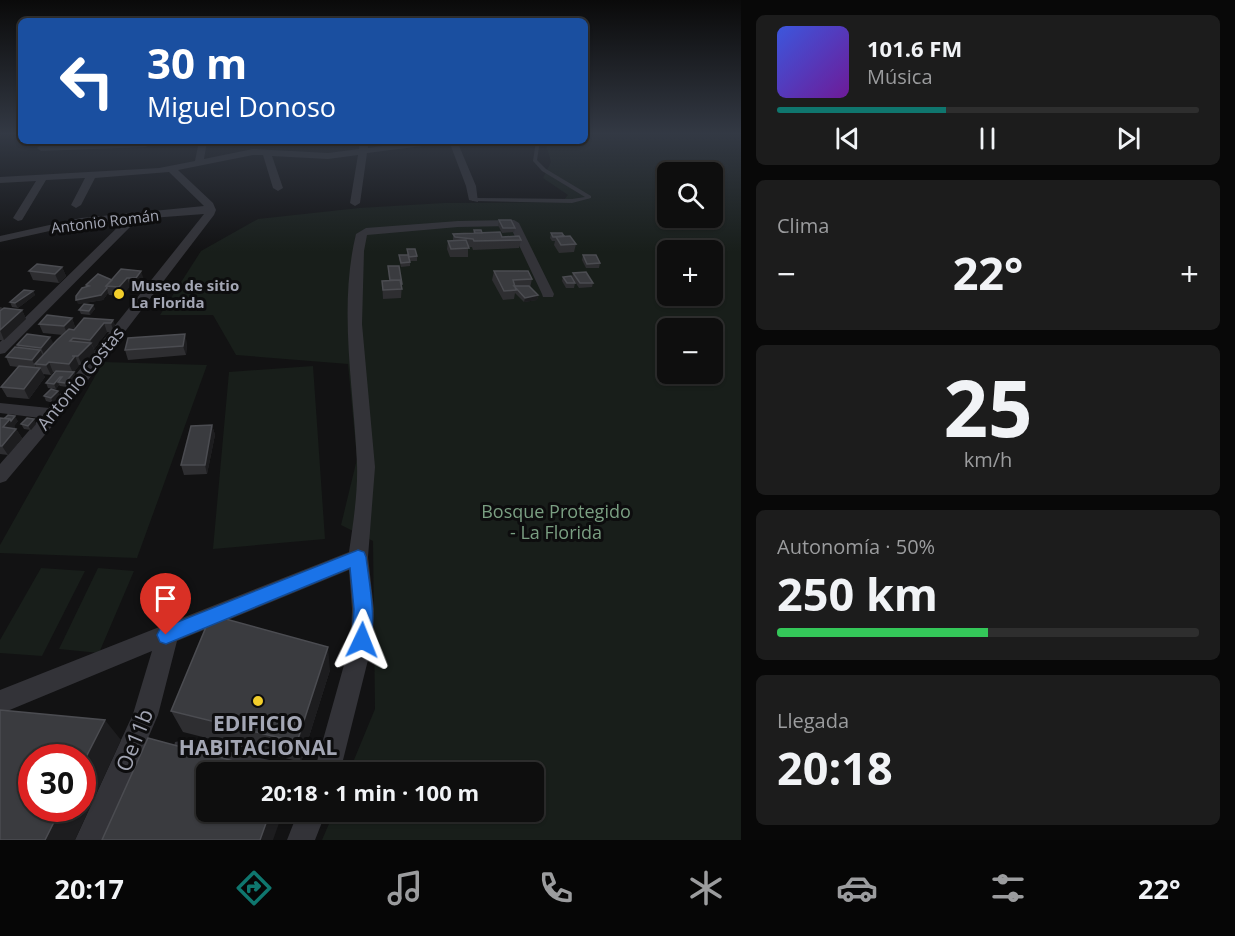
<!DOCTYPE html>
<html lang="es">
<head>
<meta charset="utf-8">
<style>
	:root { --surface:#0e0e0e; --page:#1c1c1c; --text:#f1f3f6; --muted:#9b9c9e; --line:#2e2e2e; --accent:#0f766e }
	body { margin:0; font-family:"Open Sans",sans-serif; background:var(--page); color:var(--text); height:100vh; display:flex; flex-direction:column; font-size:22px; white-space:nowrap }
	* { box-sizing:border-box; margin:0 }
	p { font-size:20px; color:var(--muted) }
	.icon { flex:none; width:33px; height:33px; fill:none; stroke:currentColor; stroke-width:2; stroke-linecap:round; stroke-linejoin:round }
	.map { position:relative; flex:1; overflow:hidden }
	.side { display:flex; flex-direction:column; gap:15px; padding:15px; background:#080808; width:494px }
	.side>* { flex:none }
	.hud { position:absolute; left:18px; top:18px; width:570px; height:126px; border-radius:9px; box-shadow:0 2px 4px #0004,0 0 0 2px var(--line); background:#1a4fa0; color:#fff; overflow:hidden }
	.buttons { position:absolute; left:657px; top:162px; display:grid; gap:12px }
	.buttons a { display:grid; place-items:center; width:66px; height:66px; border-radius:9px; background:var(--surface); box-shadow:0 2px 4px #0004,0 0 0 2px var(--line); font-size:30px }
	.speed { position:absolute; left:18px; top:744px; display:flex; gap:12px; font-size:30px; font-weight:700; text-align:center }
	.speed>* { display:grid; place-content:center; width:78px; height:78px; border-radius:50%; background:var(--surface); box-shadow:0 2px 4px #0004,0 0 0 2px var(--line); line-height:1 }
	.speed .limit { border:9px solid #d22; background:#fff; color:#111 }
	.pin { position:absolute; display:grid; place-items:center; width:51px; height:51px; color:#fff; margin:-62px -26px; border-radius:50% 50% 50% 0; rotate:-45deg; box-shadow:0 0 6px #0007 }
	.pin .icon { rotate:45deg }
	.me { position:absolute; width:66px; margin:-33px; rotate:2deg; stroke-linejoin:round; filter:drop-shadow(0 0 4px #0008) }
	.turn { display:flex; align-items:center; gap:21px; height:126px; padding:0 30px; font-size:27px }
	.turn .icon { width:78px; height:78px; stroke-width:2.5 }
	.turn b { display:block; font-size:42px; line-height:51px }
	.big { font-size:45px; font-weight:700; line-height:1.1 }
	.side .card { flex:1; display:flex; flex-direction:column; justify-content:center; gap:9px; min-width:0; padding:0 21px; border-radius:9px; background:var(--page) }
	.side .dial { align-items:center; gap:0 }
	.dial b { font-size:78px; line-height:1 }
	.song { display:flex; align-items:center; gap:18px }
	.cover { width:72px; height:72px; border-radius:9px; background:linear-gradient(135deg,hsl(230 70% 55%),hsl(280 70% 35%)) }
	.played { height:6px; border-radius:3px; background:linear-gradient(90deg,var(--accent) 40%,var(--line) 40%) }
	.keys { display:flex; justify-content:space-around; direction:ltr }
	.heat { display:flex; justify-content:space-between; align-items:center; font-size:33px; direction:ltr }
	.charge { height:9px; border-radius:4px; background:linear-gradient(90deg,#34c759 50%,var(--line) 0) }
	.trip { position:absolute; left:196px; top:762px; width:348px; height:60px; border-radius:9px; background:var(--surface); box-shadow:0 2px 4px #0004,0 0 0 2px var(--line); font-weight:700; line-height:60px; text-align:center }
	.tabs { display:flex; height:96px; justify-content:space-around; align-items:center; background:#060606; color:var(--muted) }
	.tabs .icon { width:42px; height:42px }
	.tabs .current { color:var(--accent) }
	.tabs b { font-size:27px; color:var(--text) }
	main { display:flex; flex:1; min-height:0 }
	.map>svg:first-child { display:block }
	.green { fill:#181e1a; fill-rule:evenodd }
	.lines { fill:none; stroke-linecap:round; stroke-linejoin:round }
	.lane { fill:#333338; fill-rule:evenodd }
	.street { fill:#333338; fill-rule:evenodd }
	.wall { fill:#2e2e31 }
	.shaded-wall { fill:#1d1d1f }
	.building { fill:#3a3b3f; stroke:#4b4c51; stroke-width:1.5 }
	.route { fill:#1a73e8; stroke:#114b97; stroke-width:1.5 }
	.poi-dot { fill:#f2ce2b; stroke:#0d0d0e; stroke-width:2 }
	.labels { text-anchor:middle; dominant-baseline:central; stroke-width:6; stroke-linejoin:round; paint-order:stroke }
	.far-street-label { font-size:15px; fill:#a3a6b4; stroke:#0d0d0e }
	.far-poi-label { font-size:15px; font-weight:bold; fill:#a3a6b4; stroke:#0d0d0e; text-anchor:start }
	.street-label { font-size:18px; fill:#a3a6b4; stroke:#0d0d0e }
	.park-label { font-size:18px; fill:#7a9f82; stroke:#0d0d0e }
	.near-poi-label { font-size:21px; font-weight:bold; fill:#a3a6b4; stroke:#0d0d0e }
	.near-street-label { font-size:21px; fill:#a3a6b4; stroke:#0d0d0e }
</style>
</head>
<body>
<main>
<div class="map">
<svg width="742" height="840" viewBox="0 0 742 840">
	<rect width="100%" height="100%" fill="#121213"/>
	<path class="green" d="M585,134H741V840H322L334,812H534V772H349L375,709L373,541L341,525L357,459L348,364L236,355L213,315H160L201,251L258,219L359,208L444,203L562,202L568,195L543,178L551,162L545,141H585ZM668,172H712V218H668ZM668,250H712V296H668ZM668,328H712V374H668Z
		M103,362L207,365L137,558L0,553V545Z
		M313,366L325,539L213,549L229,372Z
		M41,568L85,571L42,656L0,653V640Z
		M98,568L134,571L99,653L59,649Z"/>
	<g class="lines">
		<path class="lane" d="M536,141H540L537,160L546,169L591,196V198L572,203L472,201V199L474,198L572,199L585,197L542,171L533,161Z
			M180,741L293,765L298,767L300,772H266L180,753L175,752L174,747L175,742Z"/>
		<path class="street" d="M152,141L146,147L41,151L37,148L41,145Z
			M199,141H207L204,159L253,149L328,153L359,149L360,141H368V148L419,141H442L438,144L367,153L360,203L355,206L350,203L358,155L328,159L272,156L283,188L278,191L273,188L263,155H253L178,170L213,203L216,210L214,215L59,418L6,481L0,483V464L40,418L0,413V403L49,408L204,214L138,219L5,353L0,354V342L124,221L81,224L0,242V236L81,218L204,206L169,172L95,178L81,205L76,208L71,205L85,178L46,180L22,220L18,221L13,218L36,181L0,183V177L159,168L195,161Z
			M449,141H457L476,186L478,202L469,200L466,186Z
			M514,220L519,223L554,294L553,297H543L542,294L510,226L458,227L367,235L364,251L362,324L375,467L368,557L374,609L373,640L340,772H314L351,640L352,609L349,570L177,641L158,715L104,840H75L133,714L152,651L0,714V690L349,552C353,524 358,493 357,464C354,389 338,308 356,234L366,228L458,221Z
			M298,812H326L315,840H287Z"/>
	</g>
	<path class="wall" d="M499,220L515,228L514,232L502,233L498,225Z
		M474,230L502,237L521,240L519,248L473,250L472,247H468V257H450L447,249L448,241H453V234L473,233Z
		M551,233L564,236L576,244L574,252L559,253L554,245L555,241H552L550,238Z
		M407,249L417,256V261H410V266L401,267L399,259V255H407Z
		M583,255L600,263L599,268H586L582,260Z
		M388,266L402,284L401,298L383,299L382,281L389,280Z
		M62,267L66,276L59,283L33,280L29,271Z
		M121,269L144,280L141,284L142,288L140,292H133L132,286H130L122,296L109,295L108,293L103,300L78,304L86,287V285L112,280Z
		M518,270L532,279L530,288L538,295L537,300L524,302L515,293L514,299L503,300L492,280L494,271H518Z
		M573,273L593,283L592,287L579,288L572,277Z
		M563,277L575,283L574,288H566L562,281Z
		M33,291L35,295L18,308L12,307L10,302Z
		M93,305L95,309L90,315L81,314L79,310Z
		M0,307L3,308L22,310L26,319L4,340H0Z
		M72,318L75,327L73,329L113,320L116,329L114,333L107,332L94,349L95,352L82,365H79L74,372L76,377L67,387L60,386L59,385L56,389L48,388L46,383L55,372H53L51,375L43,374L45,377L29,399L7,397L1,387L18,367L10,366L6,357L18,348L17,345L54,344L63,335L43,333L39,324Z
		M187,343L186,355L128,360L125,350Z
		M44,396H60L53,403L46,401Z
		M0,418L18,421L14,426L22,438L8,455L0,454Z
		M21,424H36L31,430L24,429Z
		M212,425L215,435L207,474L184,475L181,465Z
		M330,670L301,762L183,732L171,711Z"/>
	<path class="shaded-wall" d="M62,267L66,276L59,283L55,274Z
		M141,271L144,280L138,287L136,278Z
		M127,278L130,286L122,296L119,287Z
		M141,284L142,288L140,292L138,288Z
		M107,288L108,293L103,300L78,304L76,300Z
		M33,291L35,295L18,308L15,303Z
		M538,295L537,300L524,302L525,298Z
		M93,305L95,309L90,315L89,311Z
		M22,310L26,319L4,340L0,330Z
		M72,318L75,327L68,335L64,326Z
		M113,320L116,329L114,333L111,323Z
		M104,323L107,332L94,349L90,340Z
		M185,334L187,343L186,355L183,346Z
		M50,337L55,346L45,357L41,348Z
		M91,343L95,352L82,365L78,356Z
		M40,350L45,359L35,364L37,369L32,360Z
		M75,356L79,366L74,372L76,377L67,387L65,383L73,373L69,364Z
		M49,362L53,372L51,375L46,365Z
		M40,368L45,377L29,399L24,389Z
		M60,377L62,382H58L59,385L56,389L54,384Z
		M58,391L60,396L53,403L51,398Z
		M15,416L18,421L14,426L15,428L3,427L10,419Z
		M34,419L36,424L31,430L28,426Z
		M212,425L215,435L207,474L205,465Z
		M16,429L22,438L8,455L2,446Z
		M328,647L330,670L301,762L297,742Z
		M105,720L121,740L75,840H45L61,808H82V765Z
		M270,812H283L273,840H260Z"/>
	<path class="building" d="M499,220H511L515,228H503Z
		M474,230H481L482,233H475Z
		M500,232L502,237L519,236L521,240L474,241L473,239L455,237L453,234Z
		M551,233H562L564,236L553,237Z
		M570,236L576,244L561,245L556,237Z
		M466,240L469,248L451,249L448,241Z
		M407,249H415L417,256L409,257Z
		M399,255H408L410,262L401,263Z
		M583,255H596L600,263L587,264Z
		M37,264L62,267L55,274L29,271Z
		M388,266H399L402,284H401L400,280H390Z
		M121,269L141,271L136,278H127L119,287L106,286Z
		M494,271H528L532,279L513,280L516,290L504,291Z
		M586,272L593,283H580L573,273Z
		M98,274L112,280L106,286L107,288L101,295L76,300V296L82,288L89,286L86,285Z
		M571,276L575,283H567L563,277Z
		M400,280L402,289L383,290L382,281Z
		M134,283L141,284L138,288L131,287Z
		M514,286H529L538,295L525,298Z
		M24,290L33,291L15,303L10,302Z
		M84,304L93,305L89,311L79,310Z
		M4,308L22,310L0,330V311Z
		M47,315L72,318L64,326L39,324Z
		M84,318L113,320L111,323H104L90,340L73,338L70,341L91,343L78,356H72H75L69,364L49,362L46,365L35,364L57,340L69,329L74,330Z
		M27,334L50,337L41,348L17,345Z
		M185,334L183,346L125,350L128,338Z
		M15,347L40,350L32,360L6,357Z
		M19,366L40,368L24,389L1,387Z
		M56,371L74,372L65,383L58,382L62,377H60L54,384L46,383Z
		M51,389L58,391L51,398L44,396Z
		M8,415L15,416L11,421L10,419L5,418Z
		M0,418L10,419L3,427L16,429L2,446H0Z
		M27,418L34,419L28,426L21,424Z
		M212,425L205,465H181L191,426Z
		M211,615L328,647L297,742L171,711Z
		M0,710L105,720L82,765V758H32V808H61L45,840H0Z
		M148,738L274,772H207V812H270L260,840H102Z"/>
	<linearGradient id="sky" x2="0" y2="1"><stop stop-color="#0a0a0a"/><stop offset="0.53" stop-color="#333944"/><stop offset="1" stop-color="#333944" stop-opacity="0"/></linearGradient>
	<rect width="742" height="252" fill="url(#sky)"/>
	<path class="route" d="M358,550L364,552L366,557C369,582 378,624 368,647L362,649L355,647L352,640L354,609L350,568L166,644L160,642L157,635L160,629Z"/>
	<g class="poi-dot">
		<circle cx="119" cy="294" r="6"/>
		<circle cx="258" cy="701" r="6"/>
	</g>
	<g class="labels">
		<g class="far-street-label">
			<text transform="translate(105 221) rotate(-7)">Antonio Román</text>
		</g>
		<g class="far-poi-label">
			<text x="131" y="285">Museo de sitio<tspan x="131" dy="17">La Florida</tspan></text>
		</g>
		<g class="street-label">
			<text transform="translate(80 378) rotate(-51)">Antonio Costas</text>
		</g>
		<g class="park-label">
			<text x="556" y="511">Bosque Protegido<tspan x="556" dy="21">- La Florida</tspan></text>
		</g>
		<g class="near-poi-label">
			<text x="258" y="723">EDIFICIO<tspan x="258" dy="24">HABITACIONAL</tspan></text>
		</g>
		<g class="near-street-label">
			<text transform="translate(134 740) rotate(-68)">Oe11b</text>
		</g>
	</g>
</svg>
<div class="buttons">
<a><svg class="icon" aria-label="search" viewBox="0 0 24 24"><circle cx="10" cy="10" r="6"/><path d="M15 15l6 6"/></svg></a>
<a>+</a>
<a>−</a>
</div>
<div class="speed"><div class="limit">30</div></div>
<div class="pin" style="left:166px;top:635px;background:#d93025"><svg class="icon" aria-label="arrive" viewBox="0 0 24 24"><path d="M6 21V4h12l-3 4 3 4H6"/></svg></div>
<svg class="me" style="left:362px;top:640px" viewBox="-20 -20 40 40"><path d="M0-17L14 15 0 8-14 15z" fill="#1a73e8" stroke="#fff" stroke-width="4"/></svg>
<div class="trip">20:18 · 1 min · 100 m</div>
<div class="hud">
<div class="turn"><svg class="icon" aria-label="left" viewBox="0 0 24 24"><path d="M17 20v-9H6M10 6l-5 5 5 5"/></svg><div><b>30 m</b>Miguel Donoso</div></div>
</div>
</div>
<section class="side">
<div class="card">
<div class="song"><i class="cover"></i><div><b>101.6 FM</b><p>Música</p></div></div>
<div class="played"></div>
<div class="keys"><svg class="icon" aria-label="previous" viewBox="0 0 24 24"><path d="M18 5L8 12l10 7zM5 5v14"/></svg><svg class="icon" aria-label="pause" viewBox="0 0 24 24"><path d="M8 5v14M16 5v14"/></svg><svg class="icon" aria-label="next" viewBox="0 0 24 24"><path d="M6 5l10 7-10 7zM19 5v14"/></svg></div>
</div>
<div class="card"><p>Clima</p>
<div class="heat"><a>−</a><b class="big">22°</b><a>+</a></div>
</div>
<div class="card dial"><b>25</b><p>km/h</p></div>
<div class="card"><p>Autonomía · 50%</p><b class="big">250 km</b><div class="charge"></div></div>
<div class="card"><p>Llegada</p><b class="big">20:18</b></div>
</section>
</main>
<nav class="tabs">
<b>20:17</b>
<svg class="icon current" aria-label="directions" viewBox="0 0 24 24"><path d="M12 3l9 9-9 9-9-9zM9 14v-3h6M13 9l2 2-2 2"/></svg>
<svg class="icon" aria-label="music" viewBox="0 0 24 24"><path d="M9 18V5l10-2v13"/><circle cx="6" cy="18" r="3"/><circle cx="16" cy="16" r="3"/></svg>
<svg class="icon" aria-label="phone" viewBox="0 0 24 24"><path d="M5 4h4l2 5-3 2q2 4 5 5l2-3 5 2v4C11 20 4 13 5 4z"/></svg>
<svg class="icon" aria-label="climate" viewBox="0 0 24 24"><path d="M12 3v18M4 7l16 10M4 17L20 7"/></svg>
<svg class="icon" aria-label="car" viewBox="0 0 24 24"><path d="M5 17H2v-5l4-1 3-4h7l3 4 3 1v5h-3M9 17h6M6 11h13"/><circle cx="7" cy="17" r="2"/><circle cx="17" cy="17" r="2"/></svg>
<svg class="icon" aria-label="filters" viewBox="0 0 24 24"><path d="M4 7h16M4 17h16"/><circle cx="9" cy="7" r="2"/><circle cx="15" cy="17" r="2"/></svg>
<b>22°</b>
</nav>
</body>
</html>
